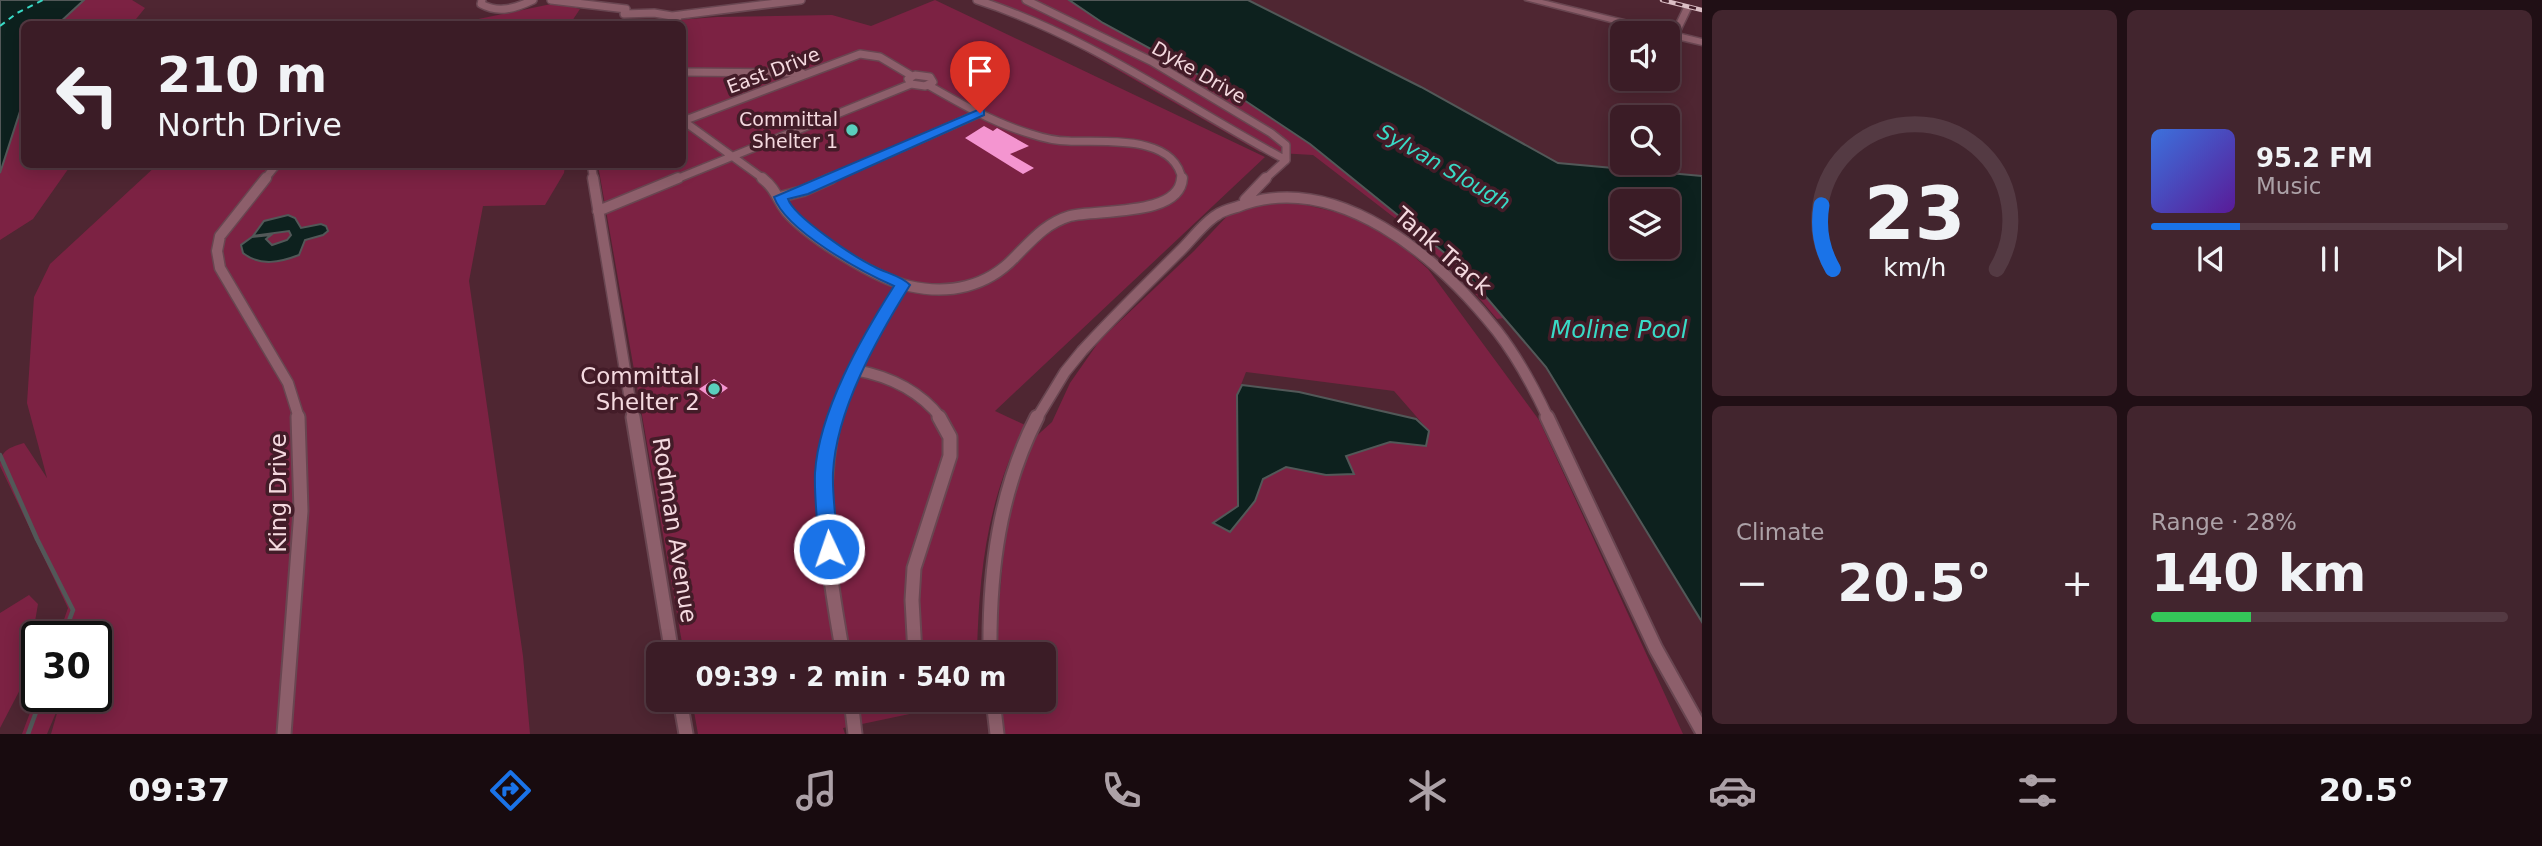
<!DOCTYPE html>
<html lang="en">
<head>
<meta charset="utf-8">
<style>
	:root { --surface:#3b1c26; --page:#42252e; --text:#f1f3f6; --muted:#aca1a7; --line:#543a43; --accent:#1a73e8 }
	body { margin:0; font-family:"DejaVu Sans",sans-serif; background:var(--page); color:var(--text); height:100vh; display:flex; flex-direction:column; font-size:26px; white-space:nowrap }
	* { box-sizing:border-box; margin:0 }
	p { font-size:23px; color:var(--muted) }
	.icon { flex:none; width:38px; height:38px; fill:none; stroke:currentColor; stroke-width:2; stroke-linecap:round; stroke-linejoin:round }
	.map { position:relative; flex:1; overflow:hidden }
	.drawer { display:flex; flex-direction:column; gap:10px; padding:10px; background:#200f15; width:840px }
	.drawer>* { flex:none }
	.top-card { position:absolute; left:21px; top:21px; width:665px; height:147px; border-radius:10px; box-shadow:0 4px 18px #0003,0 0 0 2px var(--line); background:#3b1c26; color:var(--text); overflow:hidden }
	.fabs { position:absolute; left:1610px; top:21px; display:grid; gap:14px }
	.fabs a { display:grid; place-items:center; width:70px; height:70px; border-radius:10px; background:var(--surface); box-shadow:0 4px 18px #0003,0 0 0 2px var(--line); font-size:35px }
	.speed { position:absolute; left:21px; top:621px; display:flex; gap:14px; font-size:35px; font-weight:700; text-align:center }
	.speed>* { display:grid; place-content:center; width:91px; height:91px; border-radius:50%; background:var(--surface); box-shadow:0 4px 18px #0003,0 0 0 2px var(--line); line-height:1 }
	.speed .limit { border:4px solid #111; border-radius:10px; background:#fff; color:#111 }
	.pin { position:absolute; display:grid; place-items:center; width:60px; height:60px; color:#fff; margin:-72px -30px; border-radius:50% 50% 50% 0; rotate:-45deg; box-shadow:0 0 7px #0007 }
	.pin .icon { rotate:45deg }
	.me { position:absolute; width:77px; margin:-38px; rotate:357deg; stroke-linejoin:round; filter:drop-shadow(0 0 5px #0008) }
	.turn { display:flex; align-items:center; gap:24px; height:147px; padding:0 21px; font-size:32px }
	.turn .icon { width:91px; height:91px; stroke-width:2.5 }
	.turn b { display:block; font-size:49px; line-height:60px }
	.big { font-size:52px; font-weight:700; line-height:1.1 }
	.drawer .widget { flex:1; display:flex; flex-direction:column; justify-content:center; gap:10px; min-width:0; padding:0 24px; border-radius:10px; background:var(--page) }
	.drawer .dial { align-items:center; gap:0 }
	.dial svg { height:182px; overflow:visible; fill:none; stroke:var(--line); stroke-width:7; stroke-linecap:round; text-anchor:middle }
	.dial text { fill:var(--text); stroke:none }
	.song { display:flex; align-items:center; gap:21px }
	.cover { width:84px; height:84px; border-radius:10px; background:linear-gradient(135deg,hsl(220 70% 55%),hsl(270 70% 35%)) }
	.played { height:7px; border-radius:4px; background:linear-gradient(90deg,var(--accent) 25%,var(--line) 25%) }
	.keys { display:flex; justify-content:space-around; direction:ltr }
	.heat { display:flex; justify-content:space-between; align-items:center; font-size:38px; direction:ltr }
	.charge { height:10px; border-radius:5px; background:linear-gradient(90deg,#34c759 28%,var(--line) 0) }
	.drawer .tiles { flex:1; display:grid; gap:10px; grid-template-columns:repeat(2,1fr) }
	.trip { position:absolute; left:646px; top:642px; width:410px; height:70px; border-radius:10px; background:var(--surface); box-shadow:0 4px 18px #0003,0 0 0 2px var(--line); font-weight:700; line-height:70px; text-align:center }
	.tabs { display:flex; height:112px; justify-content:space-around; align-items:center; background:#180b0f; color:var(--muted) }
	.tabs .icon { width:49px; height:49px }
	.tabs .active { color:var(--accent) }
	.tabs b { font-size:32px; color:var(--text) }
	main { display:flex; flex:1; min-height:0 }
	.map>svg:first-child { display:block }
	.green { fill:#7c2243; fill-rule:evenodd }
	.water { fill:#0d211e; stroke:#525858; stroke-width:2; fill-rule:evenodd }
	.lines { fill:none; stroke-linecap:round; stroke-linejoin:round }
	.stream { stroke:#525858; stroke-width:4.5 }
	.ferry { stroke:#39dac6; stroke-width:2; stroke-dasharray:6 5; stroke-linecap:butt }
	.building { fill:#f495d0 }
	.minor-far2-casing { stroke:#694651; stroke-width:10 }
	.minor-far1-casing { stroke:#694651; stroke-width:13 }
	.minor-casing { stroke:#694651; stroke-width:17 }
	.secondary-casing { stroke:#694651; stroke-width:3 }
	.minor-far2 { stroke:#8d5f6b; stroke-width:7 }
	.minor-far1 { stroke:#8d5f6b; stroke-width:10 }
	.minor { stroke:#8d5f6b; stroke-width:13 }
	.secondary { fill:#8d5f6b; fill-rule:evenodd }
	.rail-casing { stroke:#dbbec5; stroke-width:4.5 }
	.rail { stroke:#431c28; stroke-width:2.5; stroke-dasharray:7; stroke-linecap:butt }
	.route { fill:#1a73e8; stroke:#114b97; stroke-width:2 }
	.poi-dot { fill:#5acebd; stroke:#431c28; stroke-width:2.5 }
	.labels { text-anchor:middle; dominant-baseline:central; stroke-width:7; stroke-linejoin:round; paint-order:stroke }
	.far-street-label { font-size:19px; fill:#f4d9df; stroke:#431c28 }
	.far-poi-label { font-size:19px; fill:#f4d9df; stroke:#431c28; text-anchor:end }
	.far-water-label { font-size:21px; font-style:italic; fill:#39dac6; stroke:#431c28 }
	.street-label { font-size:23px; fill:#f4d9df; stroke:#431c28 }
	.poi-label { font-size:23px; fill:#f4d9df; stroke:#431c28; text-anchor:end }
	.water-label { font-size:24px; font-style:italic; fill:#39dac6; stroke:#431c28 }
</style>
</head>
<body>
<main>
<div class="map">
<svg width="1702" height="734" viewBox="0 0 1702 734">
	<rect width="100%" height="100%" fill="#4f2632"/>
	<path class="green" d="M84,0H132L145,8L132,24H58Z
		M935,0L1265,157L995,411L1025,425C987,500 979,572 977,654H684L598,165L682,164V24H625L717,17L832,15L871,26Z
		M976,0H1069L1103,23L1241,98L1310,144L1409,223L1457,263L1504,318L1497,319L1468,285L1413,232L1313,155L1260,152L1038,24Z
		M556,3L580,9L570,24H454Z
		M24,99V164L71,165L33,219L0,240V173Z
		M157,165H565L564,173L545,205L483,206L469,281L523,656L530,734H51L60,703L47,734H22L37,694V696H96V637H58L68,608L0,466C0,450 11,447 24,443L47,478L27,403L34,297L50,264Z
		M1298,203L1352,216L1392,237L1428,269L1539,420L1683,734H1005L1001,700H1043V654H996L995,646L1007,517L1031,441L1052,422L1070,383L1100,340L1194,251L1230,213L1260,204ZM1246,372L1394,391L1429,431L1426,446L1390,442L1345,456L1354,474L1326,475L1286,467L1263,479L1255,501L1213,523L1238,506L1237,395Z
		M29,595L38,604L25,680L0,728V613Z
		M692,700H976L843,728L845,734H698Z"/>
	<path class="water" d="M0,0H84L58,24H24V99L0,173Z
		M1069,0H1248L1421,87L1558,163L1702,176V622L1546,367L1457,263L1310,144L1241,98L1103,23ZM1622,201H1668V247H1622Z
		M288,215L295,218L301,228L321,224L326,226L328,231L323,235L305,240L299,255C281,262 260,267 243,253L241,245L252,237L271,235L266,239L272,245L287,240L291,235L289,231L253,236L264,221Z
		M1242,385L1299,392L1416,419L1429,431L1426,446L1390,442L1346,456L1354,474L1326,475L1286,467L1263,479L1255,501L1230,532L1213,523L1238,506L1237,395Z"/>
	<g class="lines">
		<path class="stream" d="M0,455L37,539L73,610L63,637
			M28,734L42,696"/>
		<path class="ferry" d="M0,26L17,13L43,0"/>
	</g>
	<path class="building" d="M984,126L993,131L997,128L1029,146L1010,154L1034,168L1023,174L965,138Z
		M714,379L728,388L713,399L699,389Z"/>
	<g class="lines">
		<defs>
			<path id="minor-far2" d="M482,0L481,4C499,14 516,8 533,0
				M551,0L626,9
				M977,0C1089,36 1183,105 1286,160
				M1026,0L1151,61L1271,133L1286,145V160L1264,180
				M624,14L654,13L678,17
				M672,16L801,0
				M1674,36L1687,9
				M682,72L802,73
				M915,75L930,77L933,82L925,86L911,84L908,79Z
				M928,85C961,104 994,123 1031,134C1043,138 1056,141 1068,141C1101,143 1175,133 1182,180
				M682,120L765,180
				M683,121L860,54L880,57L912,76
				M591,164L594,180
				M264,180L277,164
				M674,180L911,84
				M828,180L980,113"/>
			<path id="minor-far1" d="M266,178L220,236L217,251L220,268L288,383L299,418
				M593,178L633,418
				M762,178C778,191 776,199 787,212C809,237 876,279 909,286C949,295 987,287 1015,257C1032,240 1046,223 1070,216C1097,209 1180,217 1182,178
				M780,197L803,191L832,178
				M1245,200L1266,178
				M598,211L678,178
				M855,370C888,376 920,391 941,418
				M835,418L860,356L903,285
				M1037,418L1065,372L1082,351C1113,317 1146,285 1179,252C1191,241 1203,223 1217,215C1222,211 1230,209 1237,207C1336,168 1439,258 1497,331C1518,358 1534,388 1548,418"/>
			<path id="minor" d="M633,417L672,654
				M835,417C815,495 829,576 843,654
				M1547,417L1656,649L1702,731
				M915,654L912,600L914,568L950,456V437L939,417
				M990,654C989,571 999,491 1037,417
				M680,700L686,734
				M851,700L855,734
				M993,700L997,734
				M852,707L891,700
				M284,734L301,511L298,417"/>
			<path id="secondary" d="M1525,0H1542L1702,39V45L1668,37V33H1654Z"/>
		</defs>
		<use href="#minor-far2" class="minor-far2-casing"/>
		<use href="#minor-far1" class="minor-far1-casing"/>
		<use href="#minor" class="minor-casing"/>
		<use href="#secondary" class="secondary-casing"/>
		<use href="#minor-far2" class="minor-far2"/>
		<use href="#minor-far1" class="minor-far1"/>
		<use href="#minor" class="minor"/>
		<use href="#secondary" class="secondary"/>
		<defs>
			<path id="rail" d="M1662,0L1702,10"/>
		</defs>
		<use href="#rail" class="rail-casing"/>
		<use href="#rail" class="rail"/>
	</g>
	<path class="route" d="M980,109L984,110V115L808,194L788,199C794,217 856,258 875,267C886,273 902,276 910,285C877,338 836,410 833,473C832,498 837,524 838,549L836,555L829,557L822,555L819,549C818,524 814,498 815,473C819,411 861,338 894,286C862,272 786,231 774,197Z"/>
	<g class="poi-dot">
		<circle cx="852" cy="130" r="7"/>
		<circle cx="714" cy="389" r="7"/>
	</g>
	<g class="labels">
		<g class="far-street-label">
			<text transform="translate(773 70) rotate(-21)">East Drive</text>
			<text transform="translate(1199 72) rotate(30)">Dyke Drive</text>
		</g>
		<g class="far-poi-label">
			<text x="838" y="119">Committal<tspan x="838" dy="22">Shelter 1</tspan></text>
		</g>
		<g class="far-water-label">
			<text transform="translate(1444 167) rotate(30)">Sylvan Slough</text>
		</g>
		<g class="street-label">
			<text transform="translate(1443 251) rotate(41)">Tank Track</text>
			<text transform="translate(278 493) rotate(-90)">King Drive</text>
			<text transform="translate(675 530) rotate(81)">Rodman Avenue</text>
		</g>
		<g class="poi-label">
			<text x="700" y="376">Committal<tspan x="700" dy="26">Shelter 2</tspan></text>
		</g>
		<g class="water-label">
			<text x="1619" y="330">Moline Pool</text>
		</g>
	</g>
</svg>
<div class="fabs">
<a><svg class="icon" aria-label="sound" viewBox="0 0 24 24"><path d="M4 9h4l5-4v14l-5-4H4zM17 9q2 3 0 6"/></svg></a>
<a><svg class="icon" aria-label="search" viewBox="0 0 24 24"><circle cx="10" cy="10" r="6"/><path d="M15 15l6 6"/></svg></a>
<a><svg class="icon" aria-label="layers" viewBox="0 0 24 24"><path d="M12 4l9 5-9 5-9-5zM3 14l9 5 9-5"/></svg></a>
</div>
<div class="speed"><div class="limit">30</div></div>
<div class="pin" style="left:980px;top:113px;background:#d93025"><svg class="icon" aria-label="arrive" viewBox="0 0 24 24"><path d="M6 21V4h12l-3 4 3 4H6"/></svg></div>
<svg class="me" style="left:829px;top:549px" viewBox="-20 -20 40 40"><circle r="17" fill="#1a73e8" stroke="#fff" stroke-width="3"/><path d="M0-11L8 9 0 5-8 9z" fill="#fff"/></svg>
<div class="trip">09:39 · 2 min · 540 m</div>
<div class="top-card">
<div class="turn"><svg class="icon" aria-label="left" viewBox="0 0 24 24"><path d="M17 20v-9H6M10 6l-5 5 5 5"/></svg><div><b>210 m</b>North Drive</div></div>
</div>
</div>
<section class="drawer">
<div class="tiles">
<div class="widget dial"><svg viewBox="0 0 100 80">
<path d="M14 69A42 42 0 1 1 86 69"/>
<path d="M14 69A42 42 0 0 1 9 41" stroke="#1a73e8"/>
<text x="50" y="56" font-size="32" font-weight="700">23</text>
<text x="50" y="72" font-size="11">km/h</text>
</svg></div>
<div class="widget">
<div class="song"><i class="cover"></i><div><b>95.2 FM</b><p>Music</p></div></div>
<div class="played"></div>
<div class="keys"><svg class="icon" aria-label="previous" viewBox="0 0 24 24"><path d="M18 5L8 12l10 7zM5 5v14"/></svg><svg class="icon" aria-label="pause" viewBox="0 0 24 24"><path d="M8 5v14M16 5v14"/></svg><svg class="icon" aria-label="next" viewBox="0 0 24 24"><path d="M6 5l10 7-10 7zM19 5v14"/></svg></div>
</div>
<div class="widget"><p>Climate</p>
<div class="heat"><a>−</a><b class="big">20.5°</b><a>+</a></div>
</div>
<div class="widget"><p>Range · 28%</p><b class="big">140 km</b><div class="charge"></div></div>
</div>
</section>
</main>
<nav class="tabs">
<b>09:37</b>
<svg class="icon active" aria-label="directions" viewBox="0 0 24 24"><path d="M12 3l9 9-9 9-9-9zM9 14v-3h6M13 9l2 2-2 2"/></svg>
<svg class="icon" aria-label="music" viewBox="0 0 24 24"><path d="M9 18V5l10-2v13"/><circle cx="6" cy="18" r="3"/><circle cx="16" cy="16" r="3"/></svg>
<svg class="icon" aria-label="phone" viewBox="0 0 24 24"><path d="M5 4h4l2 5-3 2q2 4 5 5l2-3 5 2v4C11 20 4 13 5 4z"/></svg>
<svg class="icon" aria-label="climate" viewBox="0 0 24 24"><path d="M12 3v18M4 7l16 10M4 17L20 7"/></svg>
<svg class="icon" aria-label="car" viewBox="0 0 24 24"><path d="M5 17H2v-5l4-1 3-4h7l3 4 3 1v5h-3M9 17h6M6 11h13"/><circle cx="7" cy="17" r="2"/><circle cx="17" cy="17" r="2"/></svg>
<svg class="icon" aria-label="filters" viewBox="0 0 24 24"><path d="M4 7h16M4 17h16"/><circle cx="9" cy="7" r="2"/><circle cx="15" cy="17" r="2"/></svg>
<b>20.5°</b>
</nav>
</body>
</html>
